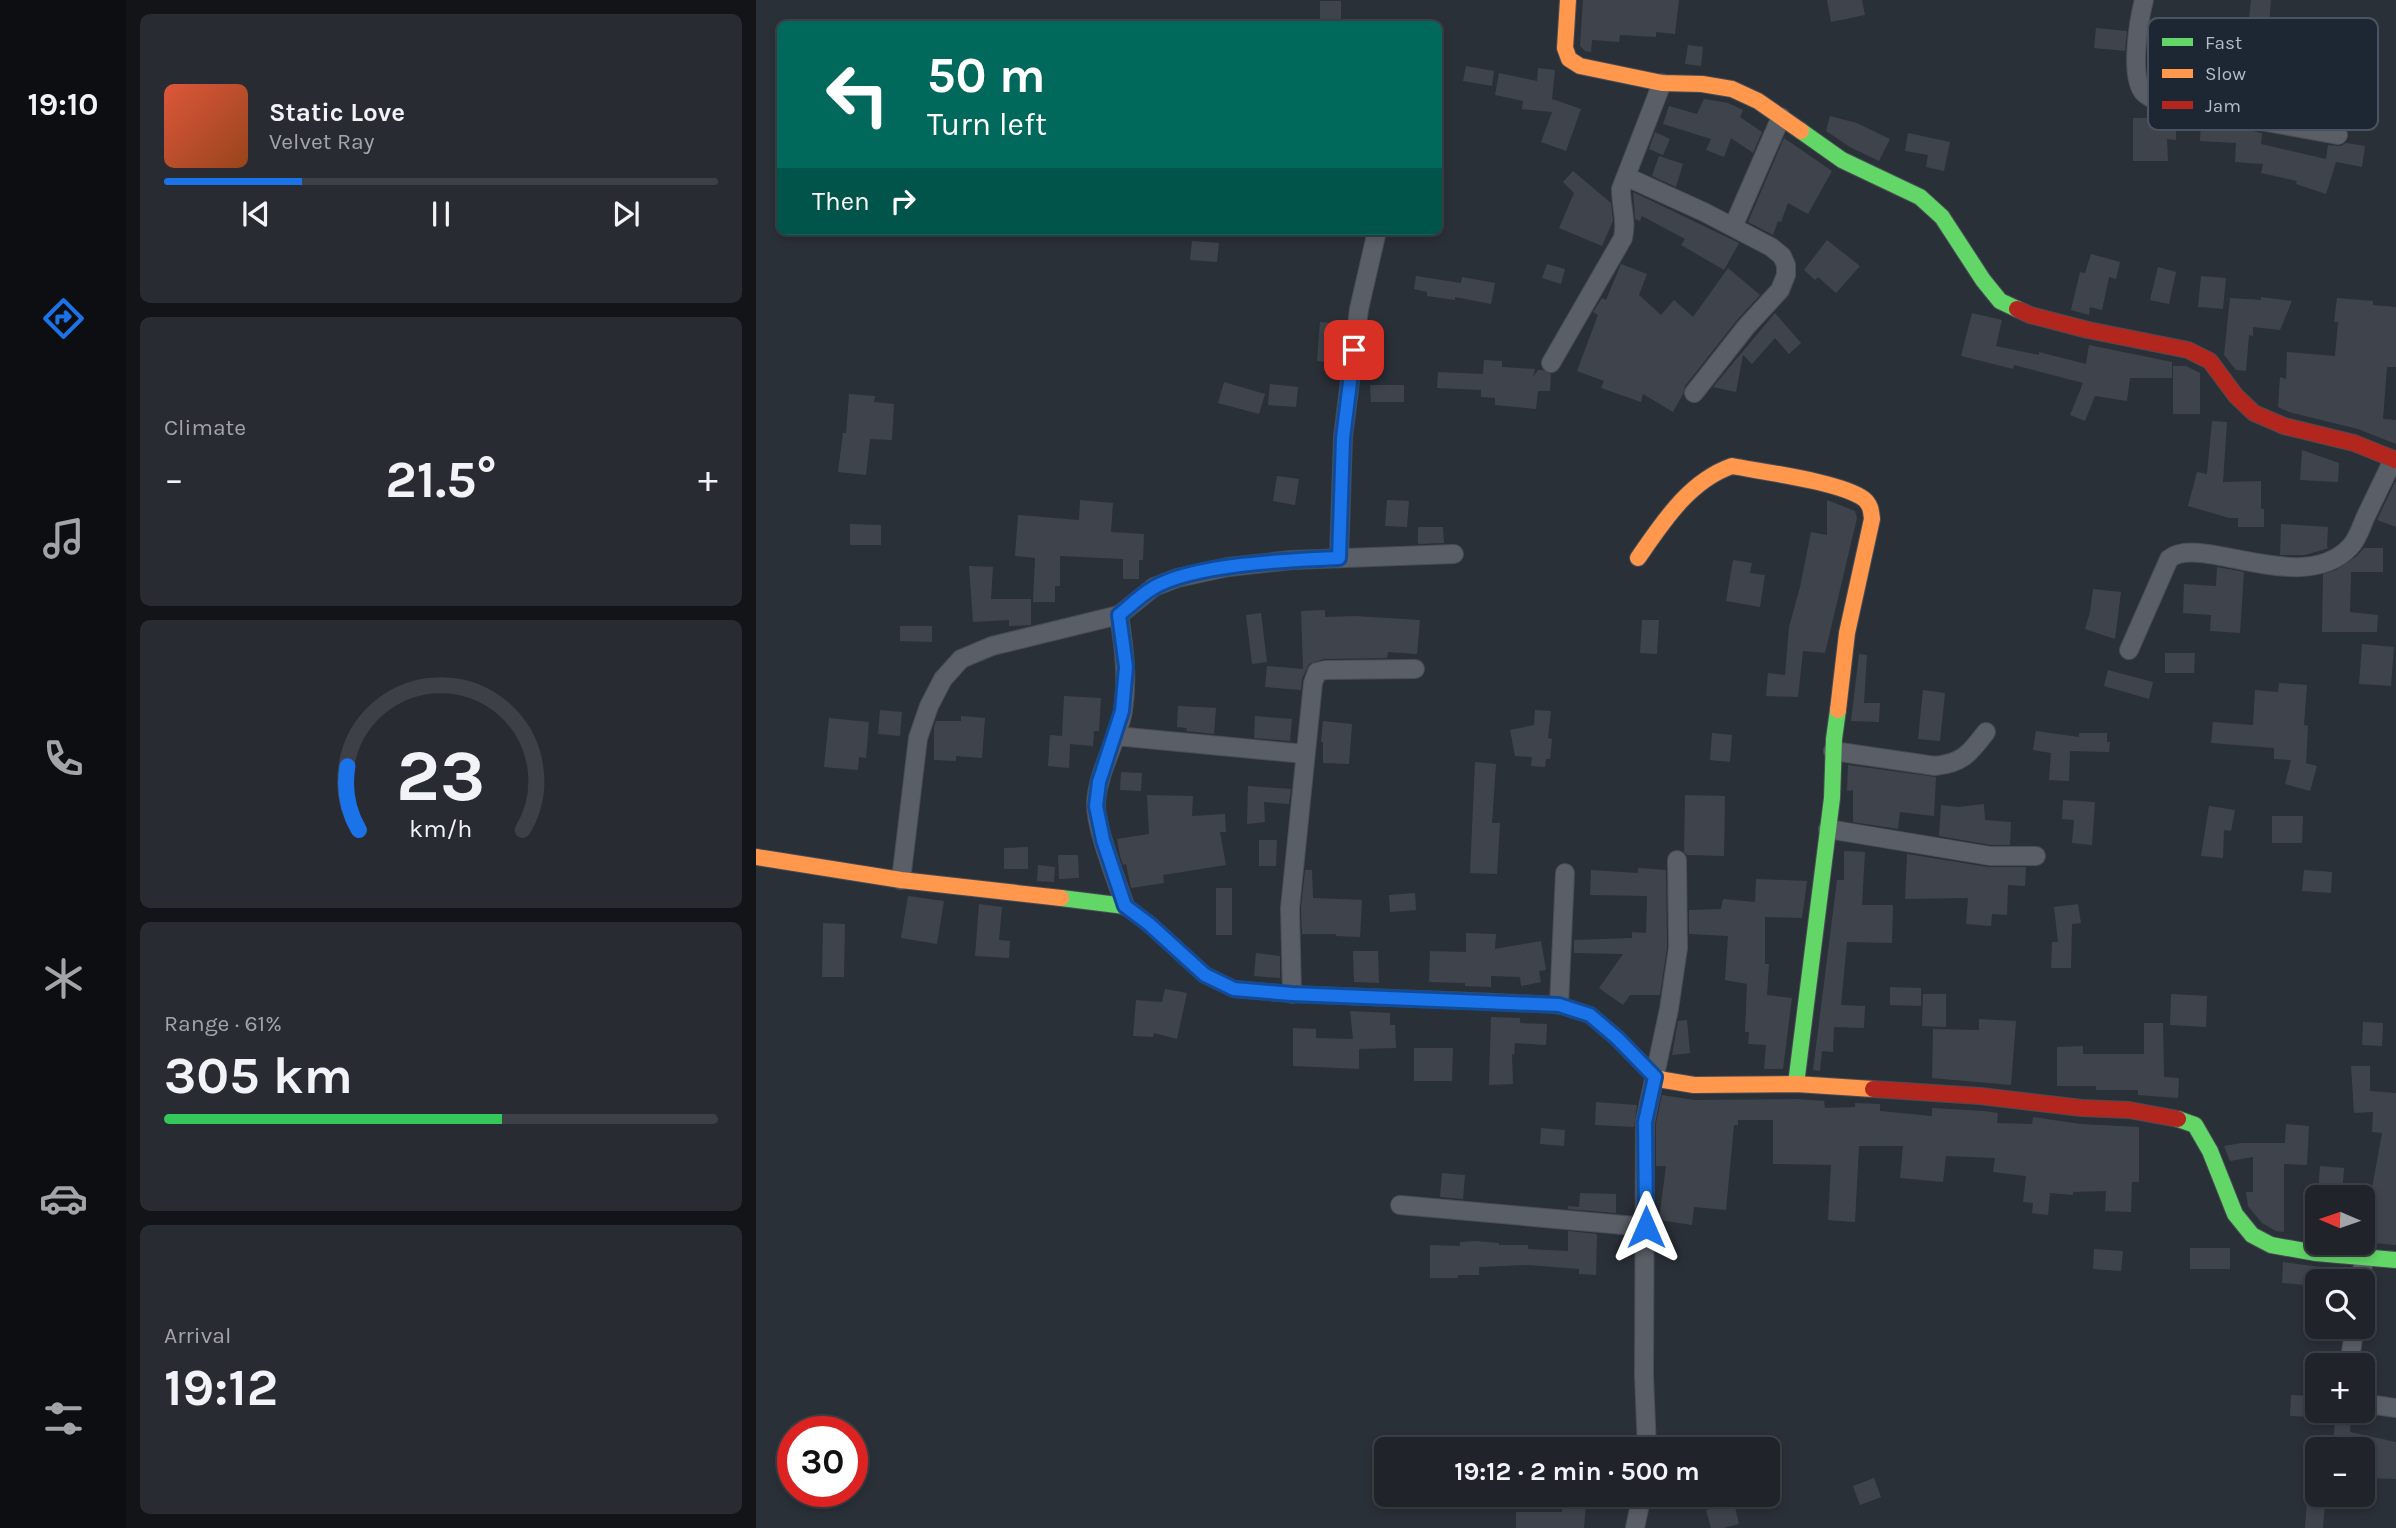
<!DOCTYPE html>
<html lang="en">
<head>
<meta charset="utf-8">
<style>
	:root { --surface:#20242a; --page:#282c32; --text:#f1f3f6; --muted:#a2a4a8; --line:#3d4147; --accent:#1a73e8 }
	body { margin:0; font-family:Karla,sans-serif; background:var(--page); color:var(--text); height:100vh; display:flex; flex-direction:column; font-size:26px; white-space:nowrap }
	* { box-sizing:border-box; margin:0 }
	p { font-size:23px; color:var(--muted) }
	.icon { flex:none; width:38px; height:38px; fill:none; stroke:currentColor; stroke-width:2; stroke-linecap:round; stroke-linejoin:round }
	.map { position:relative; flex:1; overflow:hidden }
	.details { display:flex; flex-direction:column; gap:14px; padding:14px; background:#121417; width:630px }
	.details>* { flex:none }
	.hud { position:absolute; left:21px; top:21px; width:665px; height:214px; border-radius:10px; box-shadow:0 4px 10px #0003,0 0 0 2px var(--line); background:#00695c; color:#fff; overflow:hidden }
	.needle { width:46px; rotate:272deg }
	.buttons { position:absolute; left:1549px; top:1185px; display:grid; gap:14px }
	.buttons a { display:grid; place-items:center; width:70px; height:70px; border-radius:10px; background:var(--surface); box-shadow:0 4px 10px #0003,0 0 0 2px var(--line); font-size:35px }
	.speed { position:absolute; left:21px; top:1416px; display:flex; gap:14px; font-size:35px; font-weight:700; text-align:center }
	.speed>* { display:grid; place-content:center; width:91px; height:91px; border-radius:50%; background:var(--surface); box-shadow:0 4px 10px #0003,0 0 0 2px var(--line); line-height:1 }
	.speed .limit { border:10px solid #d22; background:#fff; color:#111 }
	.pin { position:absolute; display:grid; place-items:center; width:60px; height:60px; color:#fff; margin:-30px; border-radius:14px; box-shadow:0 4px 10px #0006 }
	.me { position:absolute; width:77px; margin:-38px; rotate:0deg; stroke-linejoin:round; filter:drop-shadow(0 0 5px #0008) }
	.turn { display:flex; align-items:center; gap:24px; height:147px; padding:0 35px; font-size:32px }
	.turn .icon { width:91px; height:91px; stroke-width:2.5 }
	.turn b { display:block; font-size:49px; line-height:60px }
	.then { display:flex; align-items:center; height:66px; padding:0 35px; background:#0003; gap:14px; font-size:26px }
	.big { font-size:52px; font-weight:700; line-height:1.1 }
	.details .tile { flex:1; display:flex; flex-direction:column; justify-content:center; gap:10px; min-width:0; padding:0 24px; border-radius:10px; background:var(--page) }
	.details .dial { align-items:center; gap:0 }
	.dial svg { height:182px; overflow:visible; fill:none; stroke:var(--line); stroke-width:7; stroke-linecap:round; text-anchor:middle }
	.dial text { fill:var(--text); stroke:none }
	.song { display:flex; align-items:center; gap:21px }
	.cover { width:84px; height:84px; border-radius:10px; background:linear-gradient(135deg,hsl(10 70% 55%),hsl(20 70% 35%)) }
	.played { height:7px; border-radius:4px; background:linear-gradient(90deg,var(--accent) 25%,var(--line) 25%) }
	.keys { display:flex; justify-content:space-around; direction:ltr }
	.heat { display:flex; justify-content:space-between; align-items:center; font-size:38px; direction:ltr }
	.charge { height:10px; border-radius:5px; background:linear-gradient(90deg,#34c759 61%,var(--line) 0) }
	.trip { position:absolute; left:618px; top:1437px; width:406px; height:70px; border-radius:10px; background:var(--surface); box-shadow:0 4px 10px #0003,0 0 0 2px var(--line); font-weight:700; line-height:70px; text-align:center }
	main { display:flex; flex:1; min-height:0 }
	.menu { display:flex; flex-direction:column; width:126px; justify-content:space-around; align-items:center; background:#0d0e11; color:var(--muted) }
	.menu .icon { width:49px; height:49px }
	.menu .current { color:var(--accent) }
	.menu b { font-size:32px; color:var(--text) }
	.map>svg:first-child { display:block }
	.building { fill:#3f444c }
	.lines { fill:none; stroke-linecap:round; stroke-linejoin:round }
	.street-casing { stroke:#484c55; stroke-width:20 }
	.fast-casing { stroke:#484c55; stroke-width:18 }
	.slow-casing { stroke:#484c55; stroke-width:18 }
	.jam-casing { stroke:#484c55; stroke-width:18 }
	.street { stroke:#5a5e66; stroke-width:18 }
	.fast { stroke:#63d668; stroke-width:16 }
	.slow { stroke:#ff974d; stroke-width:16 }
	.jam { stroke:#b3261e; stroke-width:16 }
	.route-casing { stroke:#114b97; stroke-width:18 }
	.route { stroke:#1a73e8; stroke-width:12 }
	.key { fill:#1d2633; stroke:#4a5360; stroke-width:2 }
	.key-label { font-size:19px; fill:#b4bcc9 }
</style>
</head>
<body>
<main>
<nav class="menu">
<b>19:10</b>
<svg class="icon current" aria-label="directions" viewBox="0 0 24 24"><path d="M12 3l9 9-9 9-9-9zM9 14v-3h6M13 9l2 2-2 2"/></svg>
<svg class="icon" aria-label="music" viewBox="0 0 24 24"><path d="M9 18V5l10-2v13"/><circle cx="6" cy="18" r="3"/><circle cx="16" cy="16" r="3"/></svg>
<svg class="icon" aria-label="phone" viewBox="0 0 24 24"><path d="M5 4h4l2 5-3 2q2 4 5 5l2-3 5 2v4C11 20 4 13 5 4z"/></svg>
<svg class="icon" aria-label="climate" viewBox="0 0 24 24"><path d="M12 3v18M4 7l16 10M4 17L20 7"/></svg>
<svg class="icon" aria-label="car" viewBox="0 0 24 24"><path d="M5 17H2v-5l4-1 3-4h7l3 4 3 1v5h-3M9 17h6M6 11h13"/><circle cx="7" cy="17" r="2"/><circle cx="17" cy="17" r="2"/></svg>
<svg class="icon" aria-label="filters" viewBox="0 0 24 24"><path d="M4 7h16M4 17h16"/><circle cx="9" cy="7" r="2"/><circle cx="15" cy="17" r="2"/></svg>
</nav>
<section class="details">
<div class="tile">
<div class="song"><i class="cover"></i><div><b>Static Love</b><p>Velvet Ray</p></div></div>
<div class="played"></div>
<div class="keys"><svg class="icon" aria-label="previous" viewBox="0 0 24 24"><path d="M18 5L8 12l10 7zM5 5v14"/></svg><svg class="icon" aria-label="pause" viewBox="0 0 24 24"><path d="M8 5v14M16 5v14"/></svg><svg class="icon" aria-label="next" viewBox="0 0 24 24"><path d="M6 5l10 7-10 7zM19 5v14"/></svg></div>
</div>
<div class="tile"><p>Climate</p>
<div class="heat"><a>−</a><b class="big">21.5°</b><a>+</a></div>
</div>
<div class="tile dial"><svg viewBox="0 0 100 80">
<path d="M14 69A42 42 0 1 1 86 69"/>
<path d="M14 69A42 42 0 0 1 9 41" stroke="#1a73e8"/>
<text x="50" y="56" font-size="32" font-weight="700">23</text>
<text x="50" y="72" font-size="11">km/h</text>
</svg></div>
<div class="tile"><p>Range · 61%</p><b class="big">305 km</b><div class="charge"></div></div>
<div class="tile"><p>Arrival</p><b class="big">19:12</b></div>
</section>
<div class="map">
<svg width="1640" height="1528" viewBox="0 0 1640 1528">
	<rect width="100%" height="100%" fill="#2a3038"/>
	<path class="building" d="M827,0H923L919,34L900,32V37L864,35L863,42L836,40L835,52L829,51L824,46Z
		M1071,0H1106L1109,15L1075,22Z
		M1495,0H1515L1510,64L1516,65L1514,88L1474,85L1473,103L1446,99L1449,55L1489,58Z
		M564,1H585V24H564Z
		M1340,28L1371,31L1369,51L1338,48Z
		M932,45L947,47L945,66L929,64Z
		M710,66L738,71L736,86L707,81Z
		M782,68L799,70L796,99L825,109L810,151L785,142L796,112L766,109L767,101L739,95L743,73L781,81Z
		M948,99L972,103L987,110L984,117L1006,132L997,153L975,138L968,157L950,150L955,139L907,124L913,106L941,114Z
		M1074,116L1101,123L1134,139L1123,161L1094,147L1070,131Z
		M1377,118H1420V140L1411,139L1412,161H1377Z
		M1445,121L1506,133L1505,144L1570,159L1572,145L1585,146L1590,143L1609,146L1606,167L1580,162L1570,194L1540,184L1541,181L1505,173L1507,164L1479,162L1480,143L1444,141Z
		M899,132L914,139L907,155L893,149Z
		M1152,133L1194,142L1188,171L1170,167L1172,155L1149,151Z
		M1028,138L1076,171L1052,214L1032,203L1025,222L1022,221L1017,235L992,222Z
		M903,156L927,164L920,187L896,176Z
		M817,171L855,203L857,221L846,246L803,228L818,193L807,182Z
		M877,192L983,243L968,270L925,245L929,239L886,216L884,221L879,219Z
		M1071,240L1104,266L1080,293L1062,277L1059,280L1048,270Z
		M436,241L463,243L461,262L434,260Z
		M1335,254L1364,262L1360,279L1353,277L1346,310L1334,307L1333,315L1315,310L1324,272L1329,273Z
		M791,264L809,269L805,284L786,278Z
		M865,264L891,274L883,295L905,315L918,300L937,317L972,268L1004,295L981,320L929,386L927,394L917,412L887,394L885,402L845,388L848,381L821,371L842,315L837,312L846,298L850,300Z
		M1402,267L1420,272L1413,304L1394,300Z
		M660,276L705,283L706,277L739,283L735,304L699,297V300L671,296V292L658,289Z
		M1445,276L1470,278L1467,309L1442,307Z
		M1505,297L1536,301L1524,330L1497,327V336L1493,335L1490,371L1480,370L1468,355L1474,298L1505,300Z
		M1581,298L1617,301V305L1640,307V367H1631L1627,419L1640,420V444L1602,429L1533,412L1522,407L1524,377L1530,379L1531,352L1579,356L1582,322H1578Z
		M1019,313L1045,343L1033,354L1019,338L996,364L987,355L980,392L957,387Z
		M1216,313L1246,320L1240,346L1283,355V352L1330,364L1333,345L1416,362V378H1374L1371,401L1339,396L1329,421L1314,415L1327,383L1258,365L1257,369L1205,356Z
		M564,322L584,324L582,363L561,361Z
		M728,360L746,361V367L779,369L777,377L782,370H786L795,374L794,391H782L780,409L739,405V398L725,397V390L681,388L682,372L727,374Z
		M1417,366H1430L1444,373V414H1417Z
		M468,382L509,394L503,414L462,403Z
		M514,384L542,387L540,407L512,405Z
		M614,385H648V402H615Z
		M93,394L119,396L118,402L138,404L136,440L114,439L110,475L82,472L87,433H90Z
		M1456,421L1471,422L1467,482L1505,481V509H1508V527H1482V518H1473L1432,506L1441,472L1451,474Z
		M1546,450L1583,463L1582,482L1544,480Z
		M521,476L543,479L539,505L517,501Z
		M1639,482H1640V527L1621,520Z
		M324,500L357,503L355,532L388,534L387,560H383V579H367V559L304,556V586H299V602H277L279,558L259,556L262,515L323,520Z
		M631,500L653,501L651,527L629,526Z
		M1071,500L1099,511L1101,518L1069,653L1047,651L1042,697L1010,696L1012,673L1029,675L1033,627L1044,587L1055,532L1071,535Z
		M94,524L125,525V545H94Z
		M1525,524L1572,527L1571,547L1573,548L1549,555H1524Z
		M662,527H687L688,543L662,544Z
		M1608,548H1627V572H1595L1594,612L1622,615L1621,632H1566L1567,574L1580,570L1601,556Z
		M977,560L996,563L994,573L1009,575L1004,607L970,601Z
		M213,566L237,567L235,599H275V625L253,626V620L217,622Z
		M1461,567L1488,572L1484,633L1454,631L1455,615L1427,613L1428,584L1460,586Z
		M1337,589L1365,592L1359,639L1329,629L1334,612Z
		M569,610V617L599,616L664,620L661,654L632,652L631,658L568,659L553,664L546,679L545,690L509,687L511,666L547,669L545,611Z
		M505,613L511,662L496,664L490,615Z
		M886,620H903L901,654L884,653Z
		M144,626H176V642L144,641Z
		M1606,644L1638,647L1635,686L1603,684Z
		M1409,653H1439L1438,673H1409Z
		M1103,654L1111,655L1108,703H1124L1123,722L1095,721Z
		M1352,670L1397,682L1393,699L1348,686Z
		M1523,683L1551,685L1548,725L1552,726L1550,763L1561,766L1554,791L1529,784L1535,760L1518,759V748L1455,743L1457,722L1497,725L1499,690L1522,692Z
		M1167,690L1189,693L1184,741L1162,739Z
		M308,696L345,698L343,731H338L337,746L314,744L313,768L292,766L294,735L306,736Z
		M422,706L460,708L458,734L430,731L431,728L421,727Z
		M124,710L146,712L144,736L122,734Z
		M779,710L795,711L792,738L796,739L794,759H790L789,767L775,766L776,757L759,756L754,730L778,725Z
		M205,716L229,718L226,758L200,756V761L178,760V727L180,721H205Z
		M499,716L536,719L534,741L498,738Z
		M73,718L113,722L110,758L103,757L102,770L68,767Z
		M567,721L596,724L593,764L567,763V742H565Z
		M1280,731L1323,737V733H1351V742H1354L1353,752L1314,751L1313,781L1293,780L1295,753L1277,750Z
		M956,733L976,735L974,762L954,760Z
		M719,762L740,764L736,823H744L741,874L714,873Z
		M1092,765L1180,777L1178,816L1144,812L1142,829L1097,822V790L1091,791Z
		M365,772L386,773L385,791L364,790Z
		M492,786L535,789L533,804L508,802L509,822L491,824Z
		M391,795L437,796L436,816L469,814L470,832H464L470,865L407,875L408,883L375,888L370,864L367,865L364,856L361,839L393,834Z
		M929,795L969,796L968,856L931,855L928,852Z
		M1307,800L1339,802L1336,845L1316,843L1318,820L1306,819Z
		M1228,804L1229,820L1255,822L1254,845H1235L1183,836L1185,805L1202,807Z
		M1453,806L1479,810L1475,831L1468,830L1467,858L1445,856Z
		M1516,816H1547L1546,843H1516Z
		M503,840H521L520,866H503Z
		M272,847V869H248V848Z
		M1088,851L1109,852L1106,905H1137L1136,943L1091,942L1085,1005L1109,1006L1108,1028L1078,1027L1077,1052L1066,1051L1064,1071L1057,1070L1081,880H1088Z
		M1151,854L1232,867H1270L1269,886L1252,885L1251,915L1236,914L1235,926L1210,924L1212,898L1149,899Z
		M302,855H322L323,878L303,879Z
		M282,865L299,867L298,882L281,881Z
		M882,868L910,870L911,947L904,995H874L867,1005L843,988L867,954L818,953V940L876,938V932L890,933L891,896L834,895L835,870L882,873Z
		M549,870H556L557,898L606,900L604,937L580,936V934H546L545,908Z
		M1548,870L1576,872L1575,893L1546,891Z
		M1000,879L1051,881L1046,918L1009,917V964H1013L1011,995L1036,998L1027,1069H1008L1010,1045L992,1044L993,1032H989L991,984L969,980L972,936L933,934V910L965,909L967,899L999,902Z
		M460,888H476V935H460Z
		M659,893L660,910L634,912L633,895Z
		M152,896L188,901L181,944L145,938Z
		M223,904L246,907L243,940L254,941L253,958L219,956Z
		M1322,904L1325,923L1316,924L1315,968H1295L1296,942H1302L1298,907Z
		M67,923L89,924L88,977H66Z
		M710,933L740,934L739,949L785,941L790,970L783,971L785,982L765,986L764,977L735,976V987L709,986V983L673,982L674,951L710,952Z
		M597,951H622L623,983L598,982Z
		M500,953L524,956V978L498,976Z
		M1134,987L1165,988V1006L1134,1005Z
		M409,989L431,993L421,1039L398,1033L397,1037L377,1036L380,1000L406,1002Z
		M1167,994H1190V1027L1166,1026Z
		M1415,994L1451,996L1450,1027L1414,1025Z
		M594,1011L634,1013V1025H639L640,1048L603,1049V1069L537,1066V1028L560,1029V1038L597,1039Z
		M735,1017L764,1018V1023L791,1024L790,1045L759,1043L758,1055L756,1054L757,1084L733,1085Z
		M1223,1019L1260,1021L1255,1085L1176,1078L1177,1029L1223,1030Z
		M931,1020L934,1053L916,1055L922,1021Z
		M1607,1022L1627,1023L1626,1046L1606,1045Z
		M1388,1023H1407L1408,1077L1423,1078L1422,1098L1382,1095V1090H1340V1086H1301V1047L1327,1046V1054H1388Z
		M658,1048H697L696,1081H658Z
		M1595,1066H1614V1091L1640,1093V1245L1606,1242V1187L1616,1188L1626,1133L1616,1132L1617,1112L1598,1113Z
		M906,1095L938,1100L1040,1099L1068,1101L1069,1108L1099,1107V1103L1124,1104V1111L1176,1116V1108L1228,1111L1242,1113L1241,1123L1276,1124L1277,1117L1325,1124L1383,1127V1182H1376L1375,1212L1349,1211L1350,1191L1317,1192V1195L1294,1193L1292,1215L1276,1213L1277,1203L1267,1202L1270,1176L1237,1172L1239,1158L1190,1156L1187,1182L1144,1178L1147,1146H1103L1099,1222L1072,1220L1075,1165L1017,1164V1120H982V1125H978L970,1210L938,1207L936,1225L903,1220L910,1166H900V1123Z
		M840,1102L881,1105L878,1127L839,1125Z
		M1530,1124L1553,1126L1551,1165L1528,1164V1232L1520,1231L1506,1223L1492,1206L1490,1192H1497V1157L1474,1161L1468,1146L1485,1143H1529Z
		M785,1128L809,1130L808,1146L784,1144Z
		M1564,1166L1588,1168L1586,1195L1562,1194Z
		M686,1173L709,1175L707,1199L684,1197Z
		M824,1193L860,1194V1213L812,1209V1206L823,1207Z
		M812,1231L841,1234L840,1275L823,1274V1269L772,1265L723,1267V1275H702V1278H674V1245L704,1246V1242L719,1241L743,1243V1245H772V1249L812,1251Z
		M1434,1248H1474V1269H1434Z
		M1338,1249L1367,1251L1365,1271L1337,1269Z
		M1527,1262L1595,1271L1594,1281H1561V1286L1526,1283Z
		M1535,1395L1561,1396V1417L1534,1416Z
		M1579,1417L1595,1419L1594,1432L1640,1442V1479L1606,1478V1449H1577Z
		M1118,1478L1125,1497L1104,1505L1097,1486Z
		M1551,1499L1569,1501L1567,1528H1549Z
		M807,1502L830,1504L828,1528H760V1512H806Z
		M978,1503L983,1524L968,1528H955L950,1510Z"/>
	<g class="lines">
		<defs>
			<path id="street" d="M1388,0C1383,19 1373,78 1388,93C1392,97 1398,99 1402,102L1582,135
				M871,177L948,212L1015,247L1026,256L1030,265V275L1024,290L990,327L938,393
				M977,227L1025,117
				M795,363L867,238C871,221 865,207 865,189L906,83
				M583,558L587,437L603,309L621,231
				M363,615C368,647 372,678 367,711C361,742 342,771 340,803C339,827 361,881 369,906
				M1373,650L1413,559C1444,533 1546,598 1594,547C1601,540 1605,528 1609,518C1618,499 1628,479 1637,460
				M360,736L549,754
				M1077,751L1179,766C1207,763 1214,753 1230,732
				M1072,829L1234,856H1280
				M145,880L162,738L173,706L187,679L205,659L236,646L363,615L398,587L421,578L472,567L536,560L698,554
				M536,994L534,908L557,683L561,672L570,670L659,669
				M803,1005L809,873
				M644,1205L890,1227
				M1605,1281L1608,1257
				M1593,1365L1599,1326
				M1606,1403L1640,1408
				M891,1449L888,1376L889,1122L913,1009L922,948L921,860
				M879,1528L886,1494"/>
			<path id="fast" d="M1045,131L1086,160L1164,197L1186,217L1227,280L1244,301L1261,309
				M305,898L369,906L393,924L449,975L478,989L536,994L740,1002
				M1040,1084L1076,798L1078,739L1082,710
				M1422,1119L1439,1125L1454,1151L1479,1214L1496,1235L1515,1245L1560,1253L1640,1260"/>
			<path id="slow" d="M812,0L809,48L813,59L824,66L906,83L946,84L976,89L1002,101L1045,131
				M882,558C907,522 933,481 976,466C1007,472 1086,482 1108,499C1115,505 1115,511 1116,519L1091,633L1082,710
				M0,857L145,880L305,898
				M740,1002L803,1005L834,1015L861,1038L899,1077L908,1080L938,1085L1040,1084L1117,1089"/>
			<path id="jam" d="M1261,309L1274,315L1332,330L1432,350L1454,361L1480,396L1498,413L1528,426L1598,443L1640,460
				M1117,1089L1224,1096L1326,1108L1373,1110L1422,1119"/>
		</defs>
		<use href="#street" class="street-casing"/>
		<use href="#fast" class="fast-casing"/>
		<use href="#slow" class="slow-casing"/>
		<use href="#jam" class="jam-casing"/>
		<use href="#street" class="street"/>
		<use href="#fast" class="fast"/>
		<use href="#slow" class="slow"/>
		<use href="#jam" class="jam"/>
	</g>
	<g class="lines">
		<defs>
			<path id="route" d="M598,350L587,438L583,558C535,560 437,564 397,588C385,595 374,606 363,615L370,667L366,711L343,782L340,806L347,840L369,906L393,924L449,975L478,989L536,994L803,1005L834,1015L861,1038L899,1077L889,1122L890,1227"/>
		</defs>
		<use href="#route" class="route-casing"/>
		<use href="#route" class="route"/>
	</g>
	<rect x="1392" y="18" width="230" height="112" rx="10" class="key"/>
	<rect x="1406" y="38" width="31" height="8" fill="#63d668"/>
	<rect x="1406" y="69" width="31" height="9" fill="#ff974d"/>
	<rect x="1406" y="101" width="31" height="8" fill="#b3261e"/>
	<g class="key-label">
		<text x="1449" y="49">Fast</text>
		<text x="1449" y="80">Slow</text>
		<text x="1449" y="112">Jam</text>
	</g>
</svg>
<div class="buttons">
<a><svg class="needle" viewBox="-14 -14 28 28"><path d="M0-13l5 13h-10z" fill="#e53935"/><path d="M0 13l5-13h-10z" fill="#a2a4a8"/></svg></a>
<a><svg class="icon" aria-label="search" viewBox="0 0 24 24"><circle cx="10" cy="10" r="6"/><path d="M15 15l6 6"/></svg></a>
<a>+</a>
<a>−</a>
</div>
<div class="speed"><div class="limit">30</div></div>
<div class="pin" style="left:598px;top:350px;background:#d93025"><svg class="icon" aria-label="arrive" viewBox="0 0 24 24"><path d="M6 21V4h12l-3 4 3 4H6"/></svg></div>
<svg class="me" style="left:890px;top:1227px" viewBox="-20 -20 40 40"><path d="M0-17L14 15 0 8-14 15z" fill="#1a73e8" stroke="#fff" stroke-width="4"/></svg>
<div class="trip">19:12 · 2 min · 500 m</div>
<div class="hud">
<div class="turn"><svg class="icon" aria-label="left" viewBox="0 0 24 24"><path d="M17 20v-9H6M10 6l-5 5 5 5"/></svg><div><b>50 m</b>Turn left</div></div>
<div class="then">Then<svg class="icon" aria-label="right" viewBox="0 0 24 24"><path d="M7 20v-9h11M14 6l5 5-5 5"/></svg></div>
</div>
</div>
</main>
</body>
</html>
